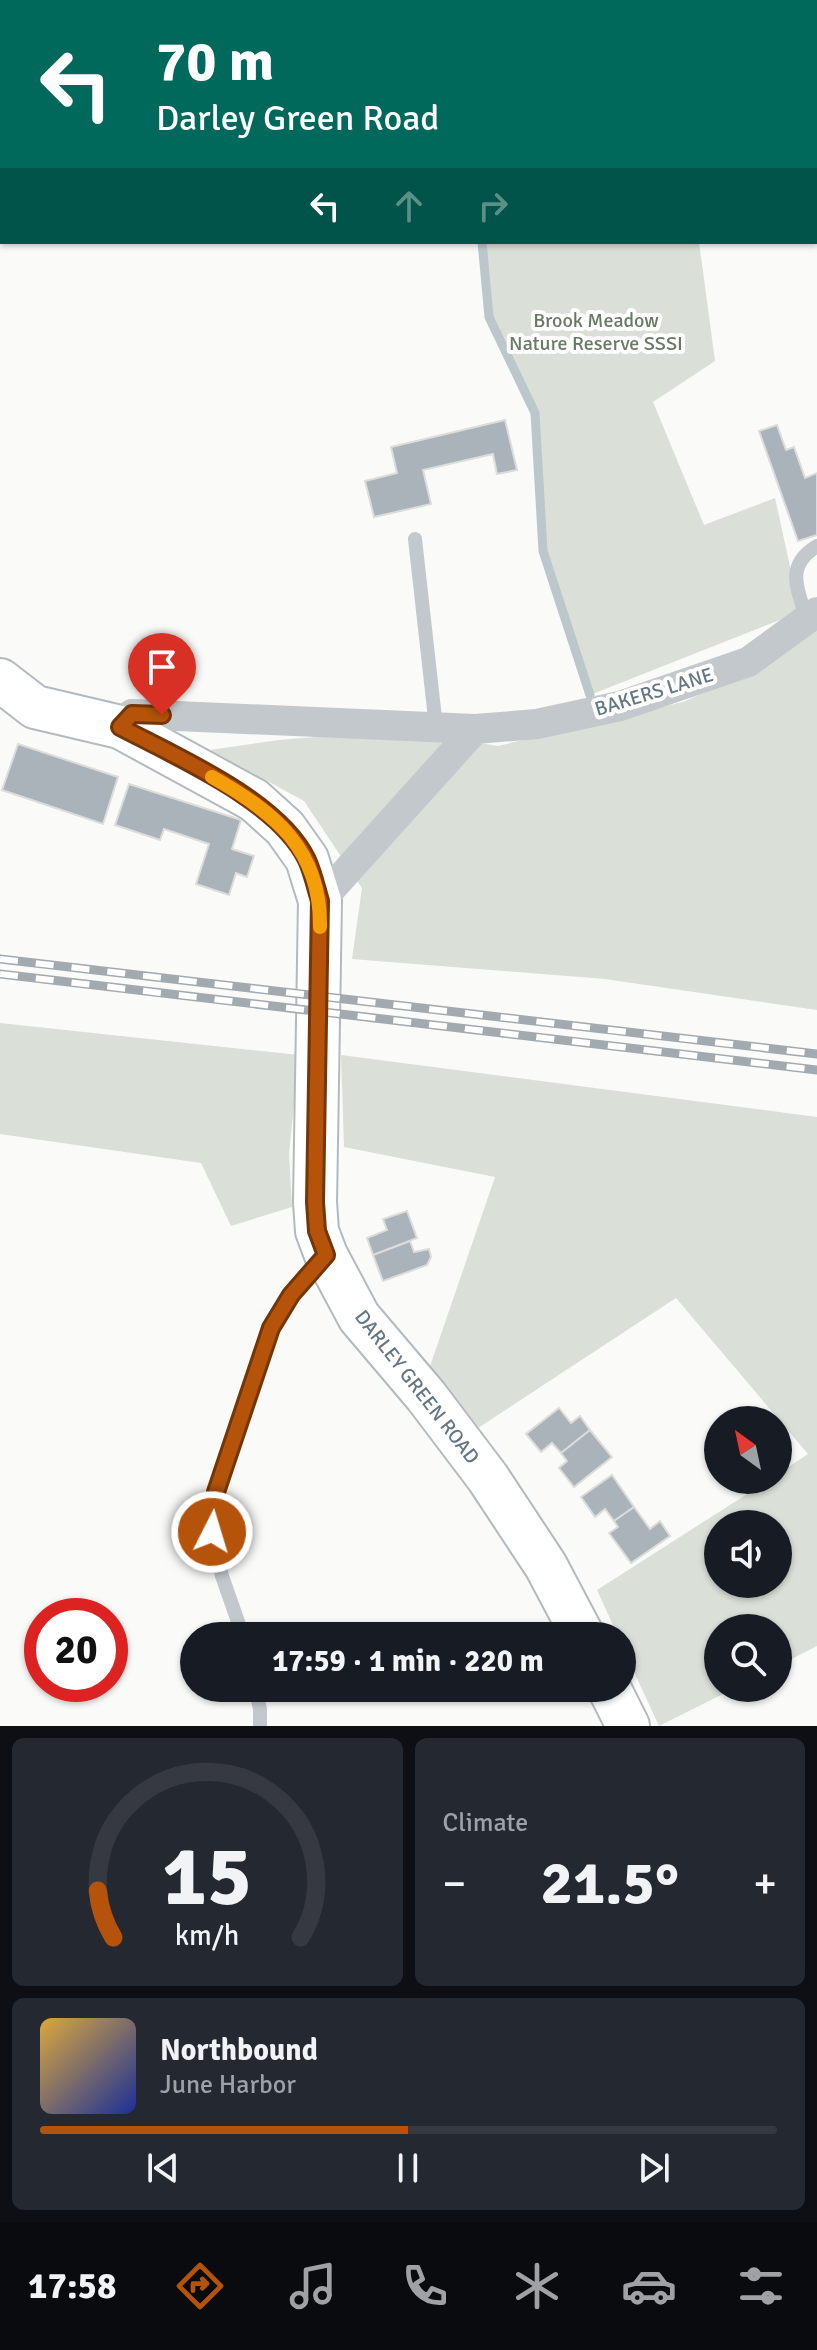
<!DOCTYPE html>
<html lang="en">
<head>
<meta charset="utf-8">
<style>
	:root { --surface:#171b24; --page:#242831; --text:#f1f3f6; --muted:#9ea1a6; --line:#363941; --accent:#b45309 }
	body { margin:0; font-family:Signika,sans-serif; background:var(--page); color:var(--text); height:100vh; display:flex; flex-direction:column; font-size:30px; white-space:nowrap }
	* { box-sizing:border-box; margin:0 }
	p { font-size:26px; color:var(--muted) }
	.icon { flex:none; width:44px; height:44px; fill:none; stroke:currentColor; stroke-width:2; stroke-linecap:round; stroke-linejoin:round }
	.map { position:relative; height:1726px; overflow:hidden }
	.sheet { display:flex; flex-direction:column; gap:12px; padding:12px; background:#0d0f14; flex:1 }
	.sheet>* { flex:none }
	.guide { position:absolute; left:0px; top:0px; width:818px; height:244px; box-shadow:0 2px 6px #0004; background:#00695c; color:#fff; overflow:hidden }
	.needle { width:52px; rotate:327deg }
	.buttons { position:absolute; left:704px; top:1406px; display:grid; gap:16px }
	.buttons a { display:grid; place-items:center; width:88px; height:88px; border-radius:50%; background:var(--surface); box-shadow:0 2px 6px #0004; font-size:40px }
	.speed { position:absolute; left:24px; top:1598px; display:flex; gap:16px; font-size:40px; font-weight:700; text-align:center }
	.speed>* { display:grid; place-content:center; width:104px; height:104px; border-radius:50%; background:var(--surface); box-shadow:0 2px 6px #0004; line-height:1 }
	.speed .limit { border:12px solid #d22; background:#fff; color:#111 }
	.pin { position:absolute; display:grid; place-items:center; width:68px; height:68px; color:#fff; margin:-82px -34px; border-radius:50% 50% 50% 0; rotate:-45deg; box-shadow:0 0 8px #0007 }
	.pin .icon { rotate:45deg }
	.me { position:absolute; width:88px; margin:-44px; rotate:5deg; stroke-linejoin:round; filter:drop-shadow(0 0 6px #0008) }
	.turn { display:flex; align-items:center; gap:28px; height:168px; padding:0 24px; font-size:36px }
	.turn .icon { width:104px; height:104px; stroke-width:2.5 }
	.turn b { display:block; font-size:56px; line-height:68px }
	.lanes { display:flex; align-items:center; height:76px; padding:0 24px; background:#0003; justify-content:center; gap:40px; direction:ltr }
	.lanes .off { opacity:.35 }
	.big { font-size:60px; font-weight:700; line-height:1.1 }
	.sheet .card { flex:1; display:flex; flex-direction:column; justify-content:center; gap:12px; min-width:0; padding:0 28px; border-radius:12px; background:var(--page) }
	.sheet .dial { align-items:center; gap:0 }
	.dial svg { height:208px; overflow:visible; fill:none; stroke:var(--line); stroke-width:7; stroke-linecap:round; text-anchor:middle }
	.dial text { fill:var(--text); stroke:none }
	.song { display:flex; align-items:center; gap:24px }
	.cover { width:96px; height:96px; border-radius:12px; background:linear-gradient(135deg,hsl(40 70% 55%),hsl(230 70% 35%)) }
	.played { height:8px; border-radius:4px; background:linear-gradient(90deg,var(--accent) 50%,var(--line) 50%) }
	.keys { display:flex; justify-content:space-around; direction:ltr }
	.heat { display:flex; justify-content:space-between; align-items:center; font-size:44px; direction:ltr }
	.sheet .tiles { flex:1; display:grid; gap:12px; grid-template-columns:1fr 1fr }
	.card:last-child { grid-column:span 2 }
	.trip { position:absolute; left:180px; top:1622px; width:456px; height:80px; border-radius:40px; background:var(--surface); box-shadow:0 2px 6px #0004; font-weight:700; line-height:80px; text-align:center }
	.tabs { display:flex; height:128px; justify-content:space-around; align-items:center; background:#090b0e; color:var(--muted) }
	.tabs .icon { width:56px; height:56px }
	.tabs .on { color:var(--accent) }
	.tabs b { font-size:36px; color:var(--text) }
	.map>svg:first-child { display:block }
	.green { fill:#dadfd7; fill-rule:evenodd }
	.lines { fill:none; stroke-linecap:round; stroke-linejoin:round }
	.stream { stroke:#bbc7cb; stroke-width:9 }
	.building { fill:#aab3b9; stroke:#dcdcda; stroke-width:2 }
	.secondary-casing { stroke:#b3babf; stroke-width:46 }
	.lane { stroke:#c3c8cc; stroke-width:14 }
	.street { stroke:#c3c8cc; stroke-width:30 }
	.secondary { stroke:#fff; stroke-width:42 }
	.rail-casing { stroke:#a2aab0; stroke-width:9 }
	.rail { stroke:#fff; stroke-width:6; stroke-dasharray:18; stroke-linecap:butt }
	.route-casing { stroke:#753606; stroke-width:20 }
	.route { stroke:#b45309; stroke-width:14 }
	.slow { stroke:#f59e0b; stroke-width:14 }
	.labels { text-anchor:middle; dominant-baseline:central; stroke-width:8; stroke-linejoin:round; paint-order:stroke }
	.park-label { font-size:20px; fill:#687a64; stroke:#fff }
	.street-label { font-size:20px; fill:#657683; stroke:#fff }
</style>
</head>
<body>
<div class="map">
<svg width="817" height="1726" viewBox="0 0 817 1726">
	<rect width="100%" height="100%" fill="#fafaf8"/>
	<path class="green" d="M416,0H674L417,2Z
		M482,242H699L715,361L653,402L704,525L775,498L800,612L590,695L543,551L535,413L489,317Z
		M817,625V1010L605,979L352,959L362,888L304,801L210,750L279,740L398,730L498,746L683,702L746,674Z
		M0,1023L299,1055L289,1154L292,1207L231,1226L201,1163L0,1134Z
		M341,1055L817,1117V1646L778,1666V1628H718V1688H735L659,1726L622,1646V1636H618L597,1590L769,1480H778V1474L808,1454L676,1298L478,1428L428,1372L495,1177L344,1147ZM718,1524H778V1584H718Z"/>
	<g class="lines">
		<path class="stream" d="M416,0L417,2
			M482,242L489,317L535,413L543,551L590,695"/>
	</g>
	<path class="building" d="M505,420L517,470L497,474L493,454L423,470L431,504L374,517L365,481L397,473L391,447Z
		M777,425L786,450L794,447L805,478L817,473V535L798,541L759,431Z
		M18,744L118,777L103,824L2,790Z
		M129,784L241,820L232,849L254,856L247,877L236,873L229,895L196,884L209,844L164,829L160,840L115,825Z
		M407,1211L417,1238L373,1255L367,1238L387,1230L383,1219Z
		M410,1241L414,1252L429,1249L431,1257L427,1265L383,1281L373,1255Z
		M559,1408L571,1423L580,1416L590,1430L561,1453L552,1443L541,1452L526,1434Z
		M590,1430L612,1457L574,1487L559,1468L567,1461L561,1453Z
		M612,1475L634,1507L614,1521L605,1509L595,1517L581,1497Z
		M634,1507L650,1529L660,1521L670,1536L631,1563L609,1533L618,1527L614,1521Z"/>
	<g class="lines">
		<defs>
			<path id="secondary" d="M0,680L35,707L120,727L254,800L285,828L307,859L320,901L315,1202L317,1231L326,1255L359,1317L426,1396L488,1478L546,1566L583,1636
				M609,1688L628,1726"/>
		</defs>
		<use href="#secondary" class="secondary-casing"/>
		<path class="lane" d="M415,539L436,727
			M807,621C799,590 783,567 817,546
			M243,1636L222,1576L212,1532L216,1492L271,1328L291,1295L323,1258
			M255,1688L260,1709V1726"/>
		<path class="street" d="M120,727L132,714L475,729L537,724L620,706L748,662L817,612
			M320,901L475,729"/>
		<use href="#secondary" class="secondary"/>
		<defs>
			<path id="rail" d="M0,959L817,1054
				M0,974L817,1070"/>
		</defs>
		<use href="#rail" class="rail-casing"/>
		<use href="#rail" class="rail"/>
	</g>
	<g class="lines">
		<defs>
			<path id="route" d="M162,715L132,714L120,727C177,757 279,801 307,860C313,873 316,888 320,901L315,1202L317,1231L326,1255L291,1295L271,1328L216,1492L212,1532"/>
		</defs>
		<use href="#route" class="route-casing"/>
		<use href="#route" class="route"/>
		<path class="slow" d="M212,777C274,812 321,849 320,927"/>
	</g>
	<g class="labels">
		<g class="park-label">
			<text x="596" y="320">Brook Meadow<tspan x="596" dy="23">Nature Reserve SSSI</tspan></text>
		</g>
		<g class="street-label">
			<text transform="translate(654 692) rotate(-17)">BAKERS LANE</text>
			<text transform="translate(417 1387) rotate(52)">DARLEY GREEN ROAD</text>
		</g>
	</g>
</svg>
<div class="buttons">
<a><svg class="needle" viewBox="-14 -14 28 28"><path d="M0-13l5 13h-10z" fill="#e53935"/><path d="M0 13l5-13h-10z" fill="#9ea1a6"/></svg></a>
<a><svg class="icon" aria-label="sound" viewBox="0 0 24 24"><path d="M4 9h4l5-4v14l-5-4H4zM17 9q2 3 0 6"/></svg></a>
<a><svg class="icon" aria-label="search" viewBox="0 0 24 24"><circle cx="10" cy="10" r="6"/><path d="M15 15l6 6"/></svg></a>
</div>
<div class="speed"><div class="limit">20</div></div>
<div class="pin" style="left:162px;top:715px;background:#d93025"><svg class="icon" aria-label="arrive" viewBox="0 0 24 24"><path d="M6 21V4h12l-3 4 3 4H6"/></svg></div>
<svg class="me" style="left:212px;top:1532px" viewBox="-20 -20 40 40"><circle r="17" fill="#b45309" stroke="#fff" stroke-width="3"/><path d="M0-11L8 9 0 5-8 9z" fill="#fff"/></svg>
<div class="trip">17:59 · 1 min · 220 m</div>
<div class="guide">
<div class="turn"><svg class="icon" aria-label="left" viewBox="0 0 24 24"><path d="M17 20v-9H6M10 6l-5 5 5 5"/></svg><div><b>70 m</b>Darley Green Road</div></div>
<div class="lanes"><svg class="icon" aria-label="left" viewBox="0 0 24 24"><path d="M17 20v-9H6M10 6l-5 5 5 5"/></svg><svg class="icon off" aria-label="ahead" viewBox="0 0 24 24"><path d="M12 20V5M6 11l6-6 6 6"/></svg><svg class="icon off" aria-label="right" viewBox="0 0 24 24"><path d="M7 20v-9h11M14 6l5 5-5 5"/></svg></div>
</div>
</div>
<section class="sheet">
<div class="tiles">
<div class="card dial"><svg viewBox="0 0 100 80">
<path d="M14 69A42 42 0 1 1 86 69"/>
<path d="M14 69A42 42 0 0 1 8 51" stroke="#b45309"/>
<text x="50" y="56" font-size="32" font-weight="700">15</text>
<text x="50" y="72" font-size="11">km/h</text>
</svg></div>
<div class="card"><p>Climate</p>
<div class="heat"><a>−</a><b class="big">21.5°</b><a>+</a></div>
</div>
<div class="card">
<div class="song"><i class="cover"></i><div><b>Northbound</b><p>June Harbor</p></div></div>
<div class="played"></div>
<div class="keys"><svg class="icon" aria-label="previous" viewBox="0 0 24 24"><path d="M18 5L8 12l10 7zM5 5v14"/></svg><svg class="icon" aria-label="pause" viewBox="0 0 24 24"><path d="M8 5v14M16 5v14"/></svg><svg class="icon" aria-label="next" viewBox="0 0 24 24"><path d="M6 5l10 7-10 7zM19 5v14"/></svg></div>
</div>
</div>
</section>
<nav class="tabs">
<b>17:58</b>
<svg class="icon on" aria-label="directions" viewBox="0 0 24 24"><path d="M12 3l9 9-9 9-9-9zM9 14v-3h6M13 9l2 2-2 2"/></svg>
<svg class="icon" aria-label="music" viewBox="0 0 24 24"><path d="M9 18V5l10-2v13"/><circle cx="6" cy="18" r="3"/><circle cx="16" cy="16" r="3"/></svg>
<svg class="icon" aria-label="phone" viewBox="0 0 24 24"><path d="M5 4h4l2 5-3 2q2 4 5 5l2-3 5 2v4C11 20 4 13 5 4z"/></svg>
<svg class="icon" aria-label="climate" viewBox="0 0 24 24"><path d="M12 3v18M4 7l16 10M4 17L20 7"/></svg>
<svg class="icon" aria-label="car" viewBox="0 0 24 24"><path d="M5 17H2v-5l4-1 3-4h7l3 4 3 1v5h-3M9 17h6M6 11h13"/><circle cx="7" cy="17" r="2"/><circle cx="17" cy="17" r="2"/></svg>
<svg class="icon" aria-label="filters" viewBox="0 0 24 24"><path d="M4 7h16M4 17h16"/><circle cx="9" cy="7" r="2"/><circle cx="15" cy="17" r="2"/></svg>
</nav>
</body>
</html>
